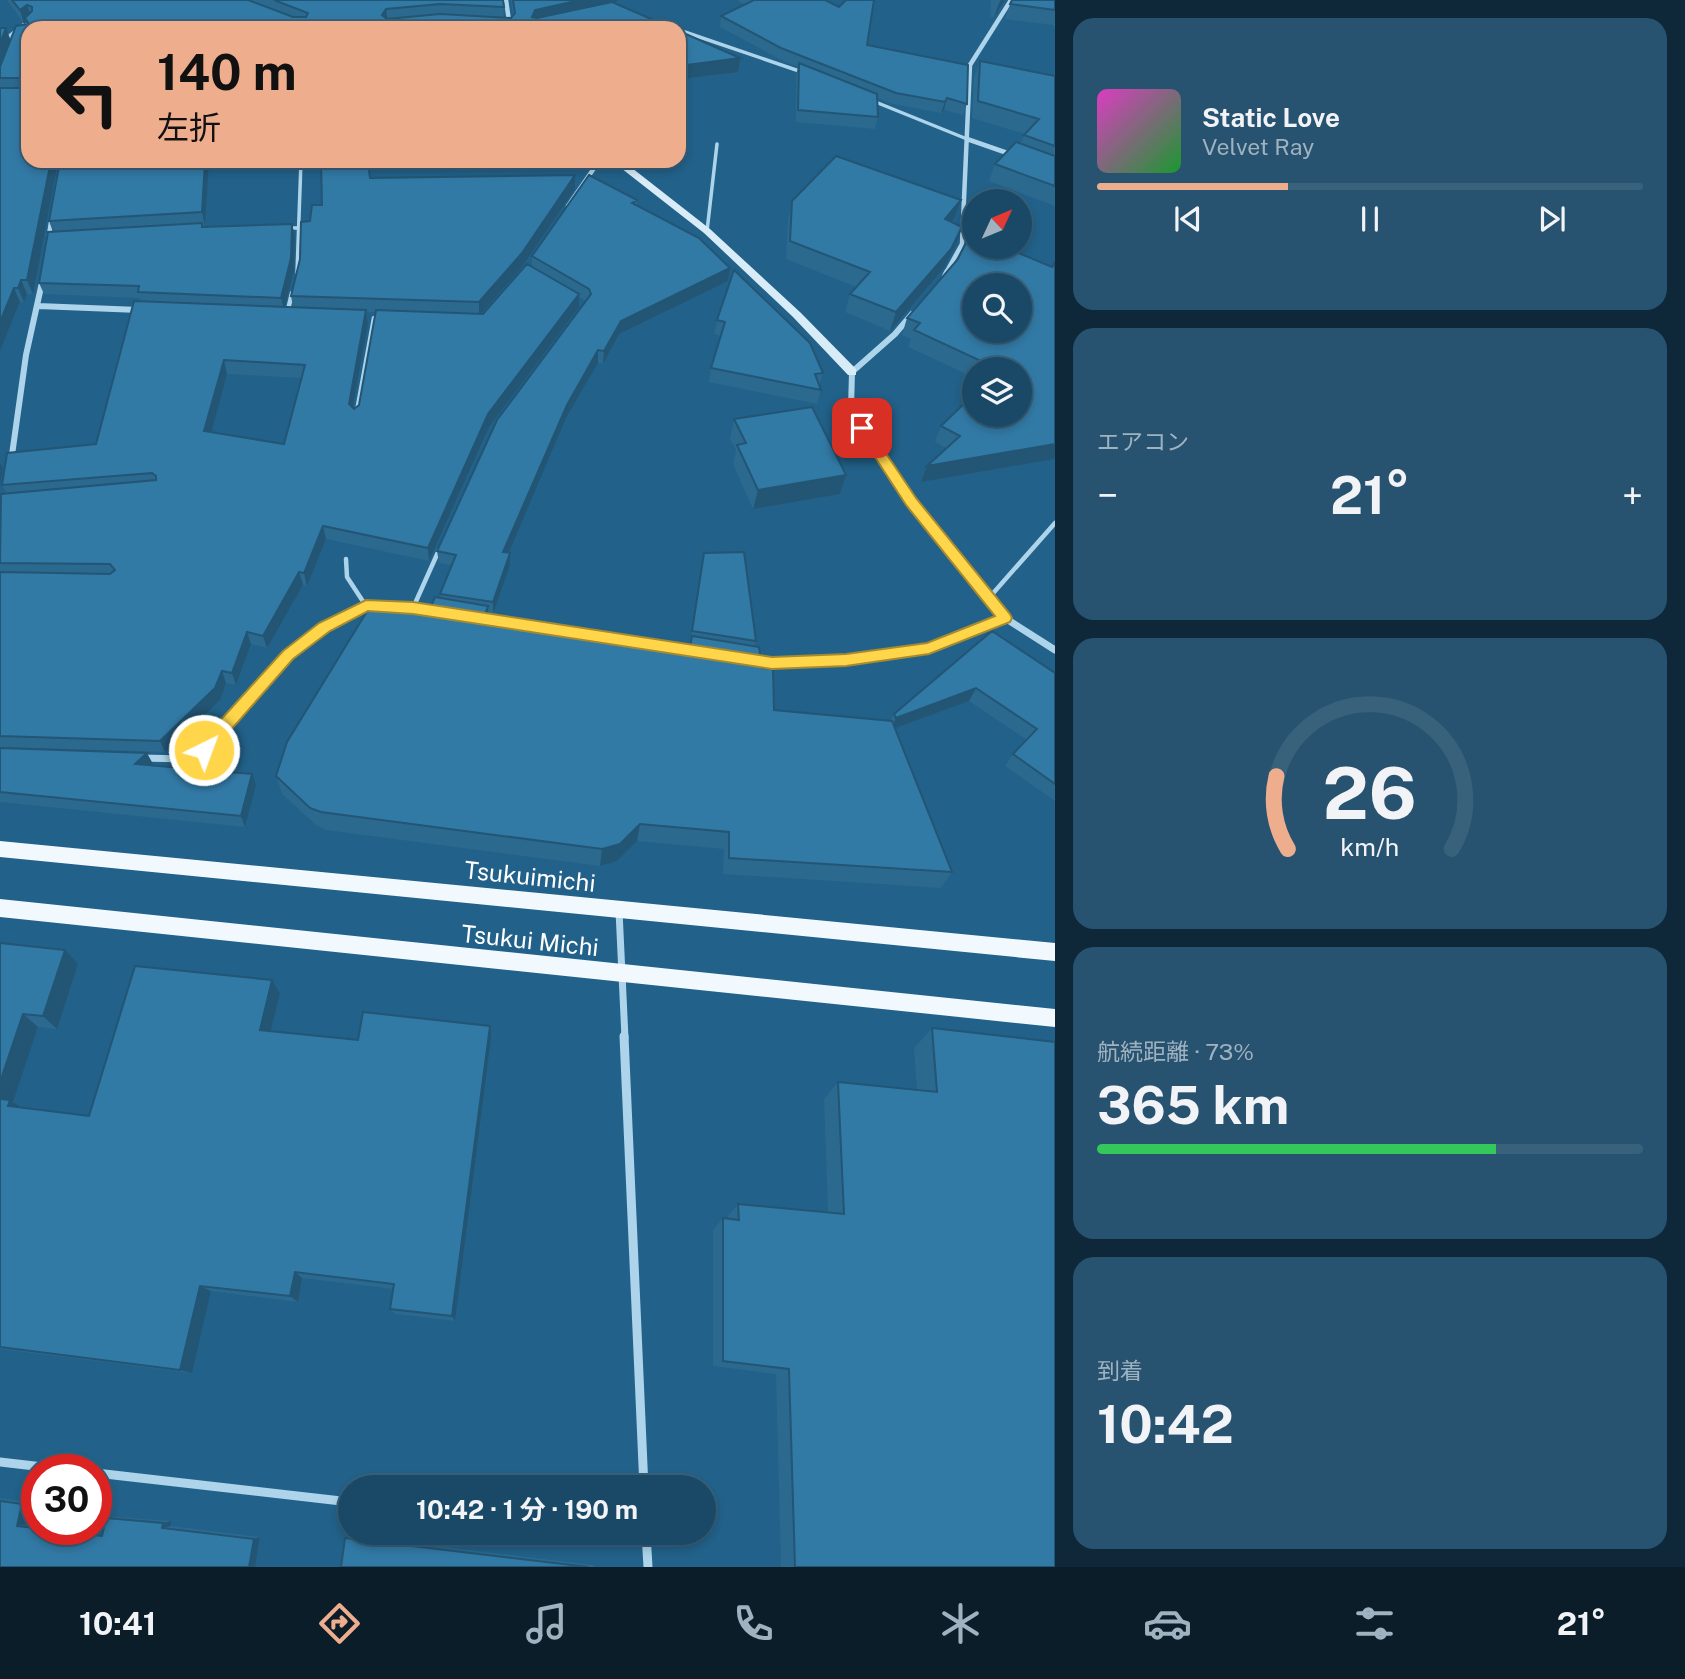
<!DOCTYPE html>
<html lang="ja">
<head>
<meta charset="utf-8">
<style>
	:root { --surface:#1a4967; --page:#275370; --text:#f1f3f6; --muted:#9fb2c0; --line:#38617b; --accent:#eead8d }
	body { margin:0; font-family:"Public Sans","Noto Sans JP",sans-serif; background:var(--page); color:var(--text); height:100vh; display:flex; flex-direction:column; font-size:26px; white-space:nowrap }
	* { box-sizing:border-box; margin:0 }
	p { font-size:23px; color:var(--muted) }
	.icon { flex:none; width:38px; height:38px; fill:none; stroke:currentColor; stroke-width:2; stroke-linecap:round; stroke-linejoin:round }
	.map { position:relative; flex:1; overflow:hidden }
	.panel { display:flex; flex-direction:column; gap:18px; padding:18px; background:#0e2839; width:630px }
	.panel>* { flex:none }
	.top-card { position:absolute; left:21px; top:21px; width:665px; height:147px; border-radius:21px; box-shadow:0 4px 10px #0003,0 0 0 2px var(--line); background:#eead8d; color:#111; overflow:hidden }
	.needle { width:46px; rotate:46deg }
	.buttons { position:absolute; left:962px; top:189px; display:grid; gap:14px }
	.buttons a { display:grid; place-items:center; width:70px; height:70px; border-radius:50%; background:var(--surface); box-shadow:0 4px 10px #0003,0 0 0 2px var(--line); font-size:35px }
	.speed { position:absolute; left:21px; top:1454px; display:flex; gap:14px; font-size:35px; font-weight:700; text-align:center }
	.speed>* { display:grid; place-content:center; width:91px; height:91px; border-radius:50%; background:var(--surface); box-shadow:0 4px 10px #0003,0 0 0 2px var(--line); line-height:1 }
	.speed .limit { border:10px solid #d22; background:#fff; color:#111 }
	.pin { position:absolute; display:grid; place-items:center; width:60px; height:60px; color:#fff; margin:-30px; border-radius:14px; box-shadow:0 4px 10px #0006 }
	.me { position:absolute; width:77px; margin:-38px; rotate:42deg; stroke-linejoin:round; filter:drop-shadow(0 0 5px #0008) }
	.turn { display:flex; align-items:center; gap:24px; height:147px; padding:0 21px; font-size:32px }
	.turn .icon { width:91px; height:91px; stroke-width:2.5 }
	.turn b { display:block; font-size:49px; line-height:60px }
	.big { font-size:52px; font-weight:700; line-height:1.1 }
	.panel .tile { flex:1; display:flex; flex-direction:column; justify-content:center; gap:10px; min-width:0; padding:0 24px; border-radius:21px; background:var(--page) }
	.panel .dial { align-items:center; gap:0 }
	.dial svg { height:182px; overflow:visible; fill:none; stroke:var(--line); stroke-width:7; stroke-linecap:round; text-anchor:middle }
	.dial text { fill:var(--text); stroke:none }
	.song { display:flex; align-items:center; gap:21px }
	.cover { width:84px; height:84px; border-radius:10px; background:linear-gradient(135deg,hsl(310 70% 55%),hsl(130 70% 35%)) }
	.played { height:7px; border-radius:4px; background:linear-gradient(90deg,var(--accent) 35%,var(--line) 35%) }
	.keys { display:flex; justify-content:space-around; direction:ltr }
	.heat { display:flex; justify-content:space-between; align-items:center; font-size:38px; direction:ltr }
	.charge { height:10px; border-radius:5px; background:linear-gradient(90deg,#34c759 73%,var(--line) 0) }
	.trip { position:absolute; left:338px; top:1475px; width:378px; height:70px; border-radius:35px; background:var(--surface); box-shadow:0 4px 10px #0003,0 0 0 2px var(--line); font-weight:700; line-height:70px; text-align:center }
	.menu { display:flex; height:112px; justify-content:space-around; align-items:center; background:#0a1d29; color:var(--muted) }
	.menu .icon { width:49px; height:49px }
	.menu .active { color:var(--accent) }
	.menu b { font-size:32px; color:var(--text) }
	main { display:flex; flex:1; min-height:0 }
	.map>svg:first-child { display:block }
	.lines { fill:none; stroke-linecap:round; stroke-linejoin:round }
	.stream { fill:#a1d1eb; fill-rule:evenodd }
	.lane-far1 { stroke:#add4ea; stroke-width:3.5 }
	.lane { stroke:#add4ea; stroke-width:4.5 }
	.street-far3 { stroke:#add4ea; stroke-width:4.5 }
	.street-far2 { stroke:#add4ea; stroke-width:6 }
	.street-far1 { stroke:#add4ea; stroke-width:7 }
	.street { stroke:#add4ea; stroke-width:9 }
	.secondary { fill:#d8ecf8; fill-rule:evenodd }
	.primary { fill:#f1f9fe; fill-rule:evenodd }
	.wall { fill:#2b698f; fill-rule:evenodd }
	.shaded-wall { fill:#235574 }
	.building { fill:#327aa6; stroke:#235574; stroke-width:2; fill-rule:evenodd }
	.route { fill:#ffd54a; stroke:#a68a30; stroke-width:2 }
	.labels { text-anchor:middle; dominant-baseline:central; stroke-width:7; stroke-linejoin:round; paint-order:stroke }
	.street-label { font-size:24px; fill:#fff; stroke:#226189 }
</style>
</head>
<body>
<main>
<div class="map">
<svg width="1055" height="1567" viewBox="0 0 1055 1567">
	<rect width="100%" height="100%" fill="#226189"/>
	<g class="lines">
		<path class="stream" d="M44,0H52L34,23L11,41L4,59L0,62V47L4,38L28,19Z"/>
		<path class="lane-far1" d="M656,22L673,28
			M679,30L802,72
			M873,101L967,139
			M286,228H300
			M707,231L717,144
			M297,273L301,161"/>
		<path class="lane" d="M287,314L292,293
			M357,411L374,318
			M346,559L347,577L366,606
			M988,599L1055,523
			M413,608L439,550"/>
		<path class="street-far3" d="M506,0L510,28
			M967,139L1013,155
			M568,206L599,161
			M48,242L52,215
			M946,273L962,244L970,65L1011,0"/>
		<path class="street-far2" d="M945,276L947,272
			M38,306L139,310
			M912,314L895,334L852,372L851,408L873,448L911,502L1002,614
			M11,462L26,355L43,278
			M351,614L366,606L437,612"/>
		<path class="street-far1" d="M1000,612L1005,618L1055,650
			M753,660L772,663L846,660L929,648L1005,618
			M141,758L186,759L204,750C252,696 288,645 354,612
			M619,911L625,1038"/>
		<path class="street" d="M624,1036L644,1488
			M0,1462L69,1470
			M96,1473L350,1502
			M630,1533L646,1535
			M646,1533L648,1567"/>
		<path class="secondary" d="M612,161H623L710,229L801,313L856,369V375H848L793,317L704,233Z"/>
		<path class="primary" d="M0,841L1055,943V961L0,857Z
			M0,899L1055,1009V1027L0,917Z"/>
	</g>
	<path class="wall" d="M7,0H503L504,17L511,18L513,15L511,0H619L614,3L672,28H28L33,294H27L24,302H20L0,351V28L10,40L27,24L26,23L24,24Z
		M738,0H825L867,45L967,104L963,115L944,110L941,113L893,104L877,98L878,117L875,129L796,122V75L798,67L779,59L720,27L721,16L744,5Z
		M991,0H1005L994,17H990Z
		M1055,0V29L1053,25L1005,19L1010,4Z
		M980,61L1055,76V206L989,181L995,164L1020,144L1025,134L972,118L974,78Z
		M60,161H209L205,226L203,227L292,224L295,236L294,270L284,307H293L291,296L310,221L322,205L370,178L575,175V189L522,267L482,313L483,314L532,267V256L637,200V205L728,281L619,334L603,364L598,363L566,418L508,553H510V565L493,614L488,613L489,619L690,646L704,553L756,641L754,646L762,668L774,710L890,721L894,714L992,631L1055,673V801L1005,766L1013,754L1027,740L969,701L895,728L952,872L941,888L723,874L724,849L637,841L617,861L600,866L326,830L316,825L282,794L276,776L440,598V594L451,565L439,563L437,551L586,301L579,297V307L489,427L429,561L326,539L307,586L303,585L267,648L251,644L236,685L226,683L220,700L165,752L0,747V498L7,494L2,485L96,444L141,302L139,298L44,294L39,283L53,232L49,221ZM367,312H376L359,405L354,409L353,408L368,324ZM227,374L301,378L284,444L211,432Z
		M961,200L954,219L952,222L956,245L944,268L890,331L845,312L850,294L856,287L786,259L788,220L792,201Z
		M1052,267L1055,459L921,482L927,466L946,448L935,442L941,426L1020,369H975V378L908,347L911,339L902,335L907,318Z
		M734,270L823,373L819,385L821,390L817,404L709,382L711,368L721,336L714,334L717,320Z
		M734,419L846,475L840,494L753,509L733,464L736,450L730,439Z
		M0,748L153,764L151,766L252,774L256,785L245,827L0,802Z
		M0,943L65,950L78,964L57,1029L38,1027L13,1102L21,1108L89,1116L280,994L271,1031L358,1040L491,1038L455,1321L395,1314L390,1309L393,1289L302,1278L298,1302L211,1291L192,1373L0,1349Z
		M932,1028L1055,1567H781L776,1374L713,1366V1230L723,1218L728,1219V1216L738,1204L828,1212L824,1099L838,1082L917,1090L914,1048Z
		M0,1498L34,1503L29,1524L37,1525V1530H70L103,1534L106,1518L116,1517L171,1521V1526L260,1537L255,1567H0Z
		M350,1536L593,1565L595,1567H341L345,1538Z"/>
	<path class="shaded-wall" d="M580,0H619L602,9L533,28L532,17L535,10Z
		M1001,0H1005L994,17L999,3Z
		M27,5L32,19L25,18L26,23L24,24L20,10Z
		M386,9L388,23L382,15Z
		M6,28L11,41L0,70V43Z
		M740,58L738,72L679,79V66Z
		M947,98L944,110L941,113L945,102Z
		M51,161H58L33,294L27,280Z
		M205,161H209L205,226L202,212Z
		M575,175V189L522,267L479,316V302Z
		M961,200L954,219L939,238L945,219Z
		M292,224L295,236L294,270L284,309L281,298Z
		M962,227L956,245L944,268L890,331L896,312Z
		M730,268L728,281L619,334L603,364L604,351L621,321Z
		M21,280L27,294L24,302L18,288Z
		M14,288L20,302L0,351V322Z
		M579,294V307L489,427L429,561L428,548L488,414Z
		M366,310L368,324L351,417L349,404Z
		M598,350V363L566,418L504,564L503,552L567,405Z
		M224,360L227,374L208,445L204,431Z
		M1055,444V459L921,482L927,466Z
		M0,463L3,468L0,484Z
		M846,475L840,494L753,509L758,490Z
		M323,526L326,539L307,586L304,573Z
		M510,553V565L493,614V602Z
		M299,572L303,585L267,648L263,636Z
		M488,606L489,626L484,618Z
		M247,632L251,644L236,685L232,673Z
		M222,671L226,683L220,700L165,752L160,741Z
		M976,688L969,701L890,730L896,718Z
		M147,753L153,764L141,775L135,764Z
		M252,774L256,785L245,827L241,816Z
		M640,824L637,841L617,861L600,866L602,849Z
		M65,950L78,964L57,1029L43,1016Z
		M272,980L280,994L268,1042L260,1030Z
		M23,1014L38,1027L13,1102L25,1110L24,1117L0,1102V1082Z
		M490,1026L491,1038L455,1321L452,1316Z
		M295,1272L302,1278L298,1302L290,1296Z
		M200,1286L211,1291L192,1373L180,1370Z
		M34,1503L29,1524L17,1526L22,1504Z
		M171,1521V1526L162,1528L163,1523Z
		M260,1537L255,1567H249L254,1539Z"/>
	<path class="building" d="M12,0H248L293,17H306L308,13L274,0H503L504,7L440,4L386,9L382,15L387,19L440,14L511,18L515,13L513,0H580L535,10L532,17L537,18L612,2L672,28H28V161H51L27,280H21L18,288H14L0,322V88H23L28,82L23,78H0V67L16,26L29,24L25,18L32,11V7L27,5L20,10Z
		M754,0H825L839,7L846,0H874L867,45L968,65L967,104L947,98L945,102L896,93L781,48L721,16Z
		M1012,0H1055V10L1010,4Z
		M0,28H6L0,43Z
		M679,31L740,58L679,66Z
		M980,61L1055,76V146L1024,135L1039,119L978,101Z
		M799,63L877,94L878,117L798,110Z
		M1016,142L1055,156V186L995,164Z
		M836,156L961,200L945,219L962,227L951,249L896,312L850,294L870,272L790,241L792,201Z
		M60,161H205L202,212L49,221Z
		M321,161H368L370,178L575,175L522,253L479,302L291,296L300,259L301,222L310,221L312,205H322Z
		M589,175L637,200L632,203L699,238L730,268L621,321L604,351L598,350L567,405L503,552L510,553L493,602L440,594L456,555L437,551L497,420L591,294L589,289L532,256Z
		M202,223V227L292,224L291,258L281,298L138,292L139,286L39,283L48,232Z
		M971,232L975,234V247H1004L1052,267L1055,262V444L927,466L960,436L941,426L975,393V415H1020V369H998L914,330L920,323L907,318L958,259ZM975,285H1020V331H975Z
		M527,264L579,294L488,414L428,548L323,526L304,573L299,572L263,636L247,632L232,673L222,671L215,688L160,741L0,736V572L110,574L115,570L110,564L0,563L1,494L156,480V476L152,473L2,485L7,453L96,444L134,301L366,310L349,404L354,409L359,405L376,310L483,314ZM224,360L305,365L284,444L204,431Z
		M734,270L810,343L823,373L815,374L821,390L711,368L725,322L717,320Z
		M812,407L846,475L758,490L737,445L746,443L734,419Z
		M744,552L756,641L692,631L704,553Z
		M435,597L488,606L484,618L690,646L692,636L759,647L762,668L773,669L774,710L892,721L952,872L729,858V832L640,824L620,844L602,849L321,812L310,808L276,776L287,742L366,613L373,609L392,606L429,611Z
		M992,631L1055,673V784L1013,754L1037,729L976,688L896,718L894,714Z
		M0,748L147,753L135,764L252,774L241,816L0,792Z
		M0,943L65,950L43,1016L23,1014L0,1082Z
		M135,966L272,980L260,1030L358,1040L363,1012L490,1026L452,1316L390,1309L394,1284L295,1272L290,1296L200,1286L180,1370L0,1347V1099L10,1100L8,1106L89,1116Z
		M932,1028L1055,1042V1567H795L789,1369L723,1361V1218L739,1220L738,1204L844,1214L838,1082L937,1092Z
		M0,1501L22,1504L17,1526L37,1528V1530H46L102,1536L106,1518L163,1523L162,1528L254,1539L249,1567H0Z
		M345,1538L588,1567H341Z"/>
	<path class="route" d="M862,423L867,425L916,498L1010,614L1012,618L1010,622L929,654L846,666L772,669L413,614L368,611L330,631L293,659L209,755H198L196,750L198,745L283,651L319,623L366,600L413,602L772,657L846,654L927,643L995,616L906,505L856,428Z"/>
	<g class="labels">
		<g class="street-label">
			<text transform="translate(530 876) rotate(6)">Tsukuimichi</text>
			<text transform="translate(530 940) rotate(6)">Tsukui Michi</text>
		</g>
	</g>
</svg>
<div class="buttons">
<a><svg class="needle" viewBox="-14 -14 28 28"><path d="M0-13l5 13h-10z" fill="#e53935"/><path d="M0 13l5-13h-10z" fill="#9fb2c0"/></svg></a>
<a><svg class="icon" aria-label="search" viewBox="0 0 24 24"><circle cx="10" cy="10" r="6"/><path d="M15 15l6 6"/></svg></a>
<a><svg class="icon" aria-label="layers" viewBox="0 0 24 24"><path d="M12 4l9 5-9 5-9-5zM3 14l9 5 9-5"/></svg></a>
</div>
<div class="speed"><div class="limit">30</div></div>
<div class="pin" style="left:862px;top:428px;background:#d93025"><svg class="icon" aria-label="arrive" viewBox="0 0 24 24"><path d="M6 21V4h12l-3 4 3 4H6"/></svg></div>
<svg class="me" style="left:204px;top:750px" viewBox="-20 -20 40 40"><circle r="17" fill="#ffd54a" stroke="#fff" stroke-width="3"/><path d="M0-11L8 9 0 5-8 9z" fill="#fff"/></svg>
<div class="trip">10:42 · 1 分 · 190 m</div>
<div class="top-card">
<div class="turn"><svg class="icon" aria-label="left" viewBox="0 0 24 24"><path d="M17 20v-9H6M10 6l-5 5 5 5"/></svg><div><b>140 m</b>左折</div></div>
</div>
</div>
<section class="panel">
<div class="tile">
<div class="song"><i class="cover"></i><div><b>Static Love</b><p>Velvet Ray</p></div></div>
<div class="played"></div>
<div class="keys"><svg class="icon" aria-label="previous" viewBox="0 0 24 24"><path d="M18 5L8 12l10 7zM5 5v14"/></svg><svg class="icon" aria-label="pause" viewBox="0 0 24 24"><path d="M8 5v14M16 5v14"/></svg><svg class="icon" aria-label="next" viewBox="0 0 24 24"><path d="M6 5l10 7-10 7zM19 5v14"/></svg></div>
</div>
<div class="tile"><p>エアコン</p>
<div class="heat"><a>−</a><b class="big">21°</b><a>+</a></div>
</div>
<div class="tile dial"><svg viewBox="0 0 100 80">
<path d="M14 69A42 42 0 1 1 86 69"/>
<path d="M14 69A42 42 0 0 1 9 37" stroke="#eead8d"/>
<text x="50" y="56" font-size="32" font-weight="700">26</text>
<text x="50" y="72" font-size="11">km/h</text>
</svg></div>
<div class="tile"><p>航続距離 · 73%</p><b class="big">365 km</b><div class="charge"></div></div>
<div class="tile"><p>到着</p><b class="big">10:42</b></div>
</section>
</main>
<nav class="menu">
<b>10:41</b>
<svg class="icon active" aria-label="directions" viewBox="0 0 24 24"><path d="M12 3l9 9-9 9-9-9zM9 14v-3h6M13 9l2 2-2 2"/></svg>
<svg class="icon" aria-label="music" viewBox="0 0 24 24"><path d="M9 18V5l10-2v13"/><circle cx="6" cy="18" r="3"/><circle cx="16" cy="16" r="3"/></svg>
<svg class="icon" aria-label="phone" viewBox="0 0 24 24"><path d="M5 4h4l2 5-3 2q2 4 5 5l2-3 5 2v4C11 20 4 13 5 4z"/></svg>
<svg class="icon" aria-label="climate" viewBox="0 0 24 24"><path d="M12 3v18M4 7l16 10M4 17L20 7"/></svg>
<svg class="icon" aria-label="car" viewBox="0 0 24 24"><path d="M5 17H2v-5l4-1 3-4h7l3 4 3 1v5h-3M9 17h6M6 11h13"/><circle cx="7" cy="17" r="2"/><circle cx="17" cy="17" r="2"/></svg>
<svg class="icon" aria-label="filters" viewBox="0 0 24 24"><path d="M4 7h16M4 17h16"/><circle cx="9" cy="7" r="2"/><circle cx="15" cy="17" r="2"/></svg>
<b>21°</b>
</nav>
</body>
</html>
